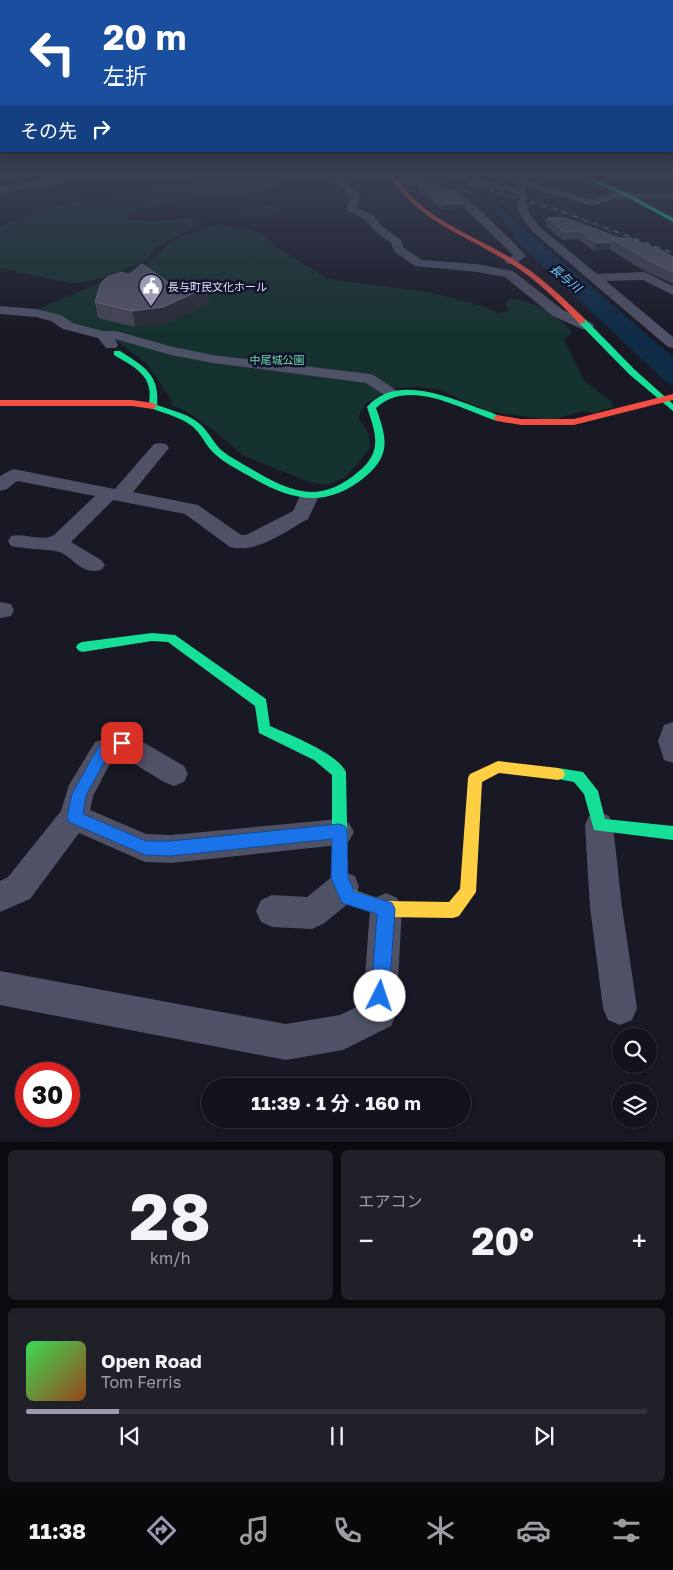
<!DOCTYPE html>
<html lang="ja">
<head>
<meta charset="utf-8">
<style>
	:root { --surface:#13131c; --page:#202029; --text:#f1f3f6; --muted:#9d9ea3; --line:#32323b; --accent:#9a9bb2 }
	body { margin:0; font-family:"Golos Text","Noto Sans JP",sans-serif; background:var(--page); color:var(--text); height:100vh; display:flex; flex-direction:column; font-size:19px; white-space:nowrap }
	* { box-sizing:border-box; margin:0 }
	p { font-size:16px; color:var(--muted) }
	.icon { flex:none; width:28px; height:28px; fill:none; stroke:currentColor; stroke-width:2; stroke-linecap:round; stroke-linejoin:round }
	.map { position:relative; height:1142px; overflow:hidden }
	.side { display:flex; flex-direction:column; gap:8px; padding:8px; background:#0a0a0f; flex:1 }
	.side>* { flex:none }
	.banner { position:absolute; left:0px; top:0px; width:674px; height:152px; box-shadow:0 2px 8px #0003,0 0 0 1px var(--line); background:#1a4fa0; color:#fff; overflow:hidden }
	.fabs { position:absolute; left:612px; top:1028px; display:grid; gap:10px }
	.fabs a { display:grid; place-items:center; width:45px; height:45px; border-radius:50%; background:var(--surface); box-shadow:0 2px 8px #0003,0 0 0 1px var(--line); font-size:25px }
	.speed { position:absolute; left:15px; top:1062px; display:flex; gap:10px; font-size:25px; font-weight:700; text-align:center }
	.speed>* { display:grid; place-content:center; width:65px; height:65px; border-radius:50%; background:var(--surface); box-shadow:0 2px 8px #0003,0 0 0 1px var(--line); line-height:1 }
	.speed .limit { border:8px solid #d22; background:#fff; color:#111 }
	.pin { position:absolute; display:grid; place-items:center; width:42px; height:42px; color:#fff; margin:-21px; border-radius:10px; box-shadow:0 2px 8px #0006 }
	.me { position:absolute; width:55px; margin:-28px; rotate:4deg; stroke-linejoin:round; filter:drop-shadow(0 0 4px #0008) }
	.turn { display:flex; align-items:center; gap:18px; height:105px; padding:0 20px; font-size:22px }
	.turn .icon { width:65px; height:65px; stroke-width:2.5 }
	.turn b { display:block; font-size:35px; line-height:42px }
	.then { display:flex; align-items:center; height:48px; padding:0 20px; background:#0003; gap:10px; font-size:19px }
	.big { font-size:38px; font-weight:700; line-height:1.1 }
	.side .card { flex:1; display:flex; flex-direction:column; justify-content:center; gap:8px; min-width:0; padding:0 18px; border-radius:8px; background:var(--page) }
	.side .dial { align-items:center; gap:0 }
	.dial b { font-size:65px; line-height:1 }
	.song { display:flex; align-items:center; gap:15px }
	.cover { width:60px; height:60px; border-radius:8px; background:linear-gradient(135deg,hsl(130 70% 55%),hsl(20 70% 35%)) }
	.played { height:5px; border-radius:2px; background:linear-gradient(90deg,var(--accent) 15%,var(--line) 15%) }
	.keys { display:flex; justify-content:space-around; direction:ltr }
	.heat { display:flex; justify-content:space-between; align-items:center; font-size:28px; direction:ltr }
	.side .tiles { flex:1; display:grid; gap:8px; grid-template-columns:1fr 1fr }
	.card:last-child { grid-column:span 2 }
	.trip { position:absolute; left:201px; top:1078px; width:270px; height:50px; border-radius:25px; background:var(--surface); box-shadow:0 2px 8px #0003,0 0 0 1px var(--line); font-weight:700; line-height:50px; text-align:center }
	.tabs { display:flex; height:80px; justify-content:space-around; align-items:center; background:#08080b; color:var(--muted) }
	.tabs .icon { width:35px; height:35px }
	.tabs .active { color:var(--accent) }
	.tabs b { font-size:22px; color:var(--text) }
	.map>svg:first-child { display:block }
	.green { fill:#16322e }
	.water { fill:#0f2c47 }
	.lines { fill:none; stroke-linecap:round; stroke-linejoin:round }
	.stream { stroke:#0f2c47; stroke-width:2.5 }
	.street { fill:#4f5166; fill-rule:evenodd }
	.fast { fill:#16e098; fill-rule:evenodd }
	.slow { fill:#ffcf43; fill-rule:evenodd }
	.jam { fill:#f24e42; fill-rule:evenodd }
	.rail-casing { stroke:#475f6a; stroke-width:2.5 }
	.rail { stroke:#13132c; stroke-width:2; stroke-dasharray:5.5; stroke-linecap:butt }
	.wall { fill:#444454 }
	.shaded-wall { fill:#2c2c3a }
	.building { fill:#545566; stroke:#6a6b7e }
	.route { fill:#1a73e8; stroke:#114b97 }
	.labels { text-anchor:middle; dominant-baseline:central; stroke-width:5; stroke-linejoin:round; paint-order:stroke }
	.far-poi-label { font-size:11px; fill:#dfe1fe; stroke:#13132c; text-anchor:start }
	.far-park-label { font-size:11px; fill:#6cddae; stroke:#13132c }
	.far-water-label { font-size:12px; font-style:italic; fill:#72d1f9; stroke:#13132c }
</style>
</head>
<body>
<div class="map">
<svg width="673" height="1143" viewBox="0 0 673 1143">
	<rect width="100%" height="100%" fill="#191926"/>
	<path class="green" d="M253,179L273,183L275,188L257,195L234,200L202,198L146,207L125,215L130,220L157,221L191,218L204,221L154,249L147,261L99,279L72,284L0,268V227C20,219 40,209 62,205C123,191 190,183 253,179Z
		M256,204L286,207L271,216L237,214Z
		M219,224L253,231L266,236L275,246L328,279L429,292L482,306L498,313L508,311L506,304L511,298C532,301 559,315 572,332L564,340L585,382L611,401L613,407L594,413L583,411L551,420L487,411L438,389L415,387L393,388L366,403L358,417L369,435L370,448L346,477L327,485L309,482L242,455L216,432L186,411L173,406L169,396L147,364L113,338L56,323L35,310L150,262C167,240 192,231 219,224Z"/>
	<path class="water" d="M98,175H129L61,184L0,196V193Z
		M394,175C430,175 466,184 496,204L673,357V386L665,381L516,241C498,195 437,184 394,175Z"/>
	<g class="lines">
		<path class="stream" d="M496,204L509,199L510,196"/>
		<path class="street" d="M74,175H95L90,178L0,193V187Z
			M343,175H353L346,182L361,196L357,208L373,215L383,227L400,239L404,248L422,260L477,264L513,271L563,310L592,323L594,326L592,329H582L553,316L505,277L477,272L415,266L395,252L391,243L375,231L365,219L347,211L346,209L351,197L335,182Z
			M361,175C388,174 435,181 459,193C467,196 519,247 526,256L515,264H507L505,261L513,255L453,197L410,185L366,178Z
			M448,175H463L516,188L514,175H524V180L592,200L613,193H673V199H614L592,206L525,186L529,213L540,227L597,274L645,272L673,286V295L643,280L606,281L673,337V348L668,347L532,231L519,213L517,194L450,177Z
			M549,217L568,218L662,253L673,259V268L654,257L563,223L545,222L544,220Z
			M0,306L36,309L61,315L73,323L103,331H116L173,347L213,355L370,374L375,376L400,393L398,396C386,399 376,389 366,383L213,363L171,355L115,339L118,345L116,348H106L98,338L63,329L51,321L36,317L0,314Z
			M160,443L166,444L169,448L133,492L198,505L241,535H246L293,511L301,494L308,492L315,494L318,498L308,519C284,532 257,554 230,547L185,514L113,500L71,542L101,560L105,565L101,570C79,576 72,553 55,551C40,549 25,549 11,546L8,541L11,536C24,533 42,542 54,535L95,496L17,481L7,489L0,491V476L13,469L115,489L154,444Z
			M0,602L11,604L14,610L11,616L0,618Z
			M673,722V763L664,760L658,741L664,725Z
			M122,732L131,735L184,766L188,774L184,782L174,786L164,782L120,755L113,758L93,796L90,810L146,834L171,835L339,819L349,823L354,832L349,841L339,845L171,863L145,862L79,833L30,899L0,912V881L8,877L61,811L69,785L95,742Z
			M599,812L609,816L613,825L622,907L637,1008L632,1020L620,1025L608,1020L603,1008L590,907L585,825L589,816Z
			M344,872L355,876L359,887L355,898L323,924L312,929L272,927L261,922L256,911L261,900L272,895L307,897L333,876Z
			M386,893L397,898L402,909L396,1014L391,1026L343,1050L286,1060L0,1005V971L286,1024L340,1015L363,1004L370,909L375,898Z"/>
		<path class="fast" d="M578,175H584L629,194L673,218V222L625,196Z
			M579,319H585L635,370L673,404V411L629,374L579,323Z
			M114,351H120C143,366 160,374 157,405C170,410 185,413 196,421C207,428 212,441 221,450C231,458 243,464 253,470C291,493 321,504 358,472C383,452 376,434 367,407C394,376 440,394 473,406C482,410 494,412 501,418L497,421L494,420C459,408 408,378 376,408C386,436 392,454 366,476C327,509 292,501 251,477C239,470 226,464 216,455C206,447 202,434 192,426C180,417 164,413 150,408C148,402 151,395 149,388C146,371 127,363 114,355Z
			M152,633L175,635L266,699L270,726C290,735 337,753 346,772L348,878L356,896L354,902L348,904L342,902L332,878V775L314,760L259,733L255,706L168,642L152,641L82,652L78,650L76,647L78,644L82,642Z
			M558,768L583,772L598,791L605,819L673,826V840L594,830L584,794L574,782L553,778L551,774L553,770Z"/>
		<path class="slow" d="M498,761L558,768L563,770L565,774L563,778L558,780L499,773L482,782L476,892L459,916L453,918L386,917L342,902L340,896L342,890L348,888L386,901L449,902L460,889L468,778L470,774Z"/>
		<path class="jam" d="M389,175H393C429,224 466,230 514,260C541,276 563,298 585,319V323H579C558,301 536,279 510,263C466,235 417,221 389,175Z
			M673,394V400L574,425H521L497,421L493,418L497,415L521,419H574Z
			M0,400H132L153,403L157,406L153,409L132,406H0Z"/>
		<defs>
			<path id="rail" d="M441,175L558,210L673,253"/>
		</defs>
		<use href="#rail" class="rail-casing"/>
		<use href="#rail" class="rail"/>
	</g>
	<path class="wall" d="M418,185L462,203L461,208L441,209L417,189Z
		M547,218L580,227L615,239L673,257V284L643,270L609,249L594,251L578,239L562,240L546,226Z
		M168,282L207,287L209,303L166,323L135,327L98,318L95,302Z"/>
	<path class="shaded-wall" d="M462,203L461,208L441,209L442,205Z
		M611,242L609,249L594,251L596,243Z
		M207,287L209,303L166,323L135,327L132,311Z"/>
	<path class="building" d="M418,185L452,194L462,203L442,205Z
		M547,218H564L572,221L580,227L587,226L608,234L615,239H612L611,242L596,243L580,231L564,232Z
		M628,238L656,248L673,257V272L646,259L612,239Z
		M142,264L168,282L207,287L163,307L132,311L95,302L101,283L107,277L122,272L129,275Z"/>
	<linearGradient id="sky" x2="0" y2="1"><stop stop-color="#0e0e15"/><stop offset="0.52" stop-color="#383e52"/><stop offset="1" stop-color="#383e52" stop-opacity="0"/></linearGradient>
	<rect width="673" height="335" fill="url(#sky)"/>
	<path class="route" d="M122,737L128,739L130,743L128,747L109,754L86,795L83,814L146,841H171L339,824L345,826L347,832L348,877L354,891L392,903L395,909L389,996L387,1003L380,1006L374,1003L371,996L377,914L342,903L331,878L332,839L171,856L145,855L69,822L67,817L72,794L99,746Z"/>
	<defs>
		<symbol id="civic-pin" viewBox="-11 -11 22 30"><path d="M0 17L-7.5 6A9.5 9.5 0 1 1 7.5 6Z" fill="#9a9bb2" stroke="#13132c"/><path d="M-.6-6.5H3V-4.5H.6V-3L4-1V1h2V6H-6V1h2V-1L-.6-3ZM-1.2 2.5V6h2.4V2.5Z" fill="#fff"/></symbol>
	</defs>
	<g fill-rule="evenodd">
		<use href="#civic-pin" x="137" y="272" width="28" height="38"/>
	</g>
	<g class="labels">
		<g class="far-poi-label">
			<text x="168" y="286">長与町民文化ホール</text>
		</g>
		<g class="far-park-label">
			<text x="277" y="359">中尾城公園</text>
		</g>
		<g class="far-water-label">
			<text transform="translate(566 278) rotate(40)">長与川</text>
		</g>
	</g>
</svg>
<div class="fabs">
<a><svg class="icon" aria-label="search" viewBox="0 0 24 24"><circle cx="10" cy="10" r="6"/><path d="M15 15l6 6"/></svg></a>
<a><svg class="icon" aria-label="layers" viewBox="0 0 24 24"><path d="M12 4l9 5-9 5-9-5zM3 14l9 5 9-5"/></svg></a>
</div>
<div class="speed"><div class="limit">30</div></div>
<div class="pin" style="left:122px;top:743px;background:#d93025"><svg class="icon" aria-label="arrive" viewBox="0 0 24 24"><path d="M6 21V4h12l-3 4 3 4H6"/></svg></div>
<svg class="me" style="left:380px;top:996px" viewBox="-20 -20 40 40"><circle r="19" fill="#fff"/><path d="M0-13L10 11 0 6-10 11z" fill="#1a73e8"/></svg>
<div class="trip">11:39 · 1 分 · 160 m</div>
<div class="banner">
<div class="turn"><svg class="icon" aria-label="left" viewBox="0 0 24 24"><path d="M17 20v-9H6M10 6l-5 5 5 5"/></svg><div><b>20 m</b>左折</div></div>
<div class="then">その先<svg class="icon" aria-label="right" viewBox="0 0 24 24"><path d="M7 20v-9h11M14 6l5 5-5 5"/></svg></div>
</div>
</div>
<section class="side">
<div class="tiles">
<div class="card dial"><b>28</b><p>km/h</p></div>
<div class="card"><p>エアコン</p>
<div class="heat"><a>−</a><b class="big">20°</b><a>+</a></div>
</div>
<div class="card">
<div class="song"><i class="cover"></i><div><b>Open Road</b><p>Tom Ferris</p></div></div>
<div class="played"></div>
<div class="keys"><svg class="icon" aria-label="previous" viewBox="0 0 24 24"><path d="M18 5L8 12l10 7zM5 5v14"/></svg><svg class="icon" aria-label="pause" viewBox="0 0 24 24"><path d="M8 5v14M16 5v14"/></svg><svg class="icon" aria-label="next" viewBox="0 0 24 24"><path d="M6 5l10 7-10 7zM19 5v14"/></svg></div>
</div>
</div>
</section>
<nav class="tabs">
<b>11:38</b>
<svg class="icon active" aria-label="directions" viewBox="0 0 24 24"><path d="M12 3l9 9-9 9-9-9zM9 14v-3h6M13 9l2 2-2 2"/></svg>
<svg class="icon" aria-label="music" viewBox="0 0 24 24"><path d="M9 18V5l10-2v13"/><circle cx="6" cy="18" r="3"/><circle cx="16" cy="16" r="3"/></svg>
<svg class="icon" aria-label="phone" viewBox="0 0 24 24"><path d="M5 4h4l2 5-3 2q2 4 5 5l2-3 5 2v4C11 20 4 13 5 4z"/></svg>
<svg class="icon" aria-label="climate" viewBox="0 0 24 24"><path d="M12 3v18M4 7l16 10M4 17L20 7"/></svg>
<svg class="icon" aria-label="car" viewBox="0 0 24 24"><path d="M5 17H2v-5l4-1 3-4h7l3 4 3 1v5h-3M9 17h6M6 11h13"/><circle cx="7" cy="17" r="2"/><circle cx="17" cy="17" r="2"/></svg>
<svg class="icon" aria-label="filters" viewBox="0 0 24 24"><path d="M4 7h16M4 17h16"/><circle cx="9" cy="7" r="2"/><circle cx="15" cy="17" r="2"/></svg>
</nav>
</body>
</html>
